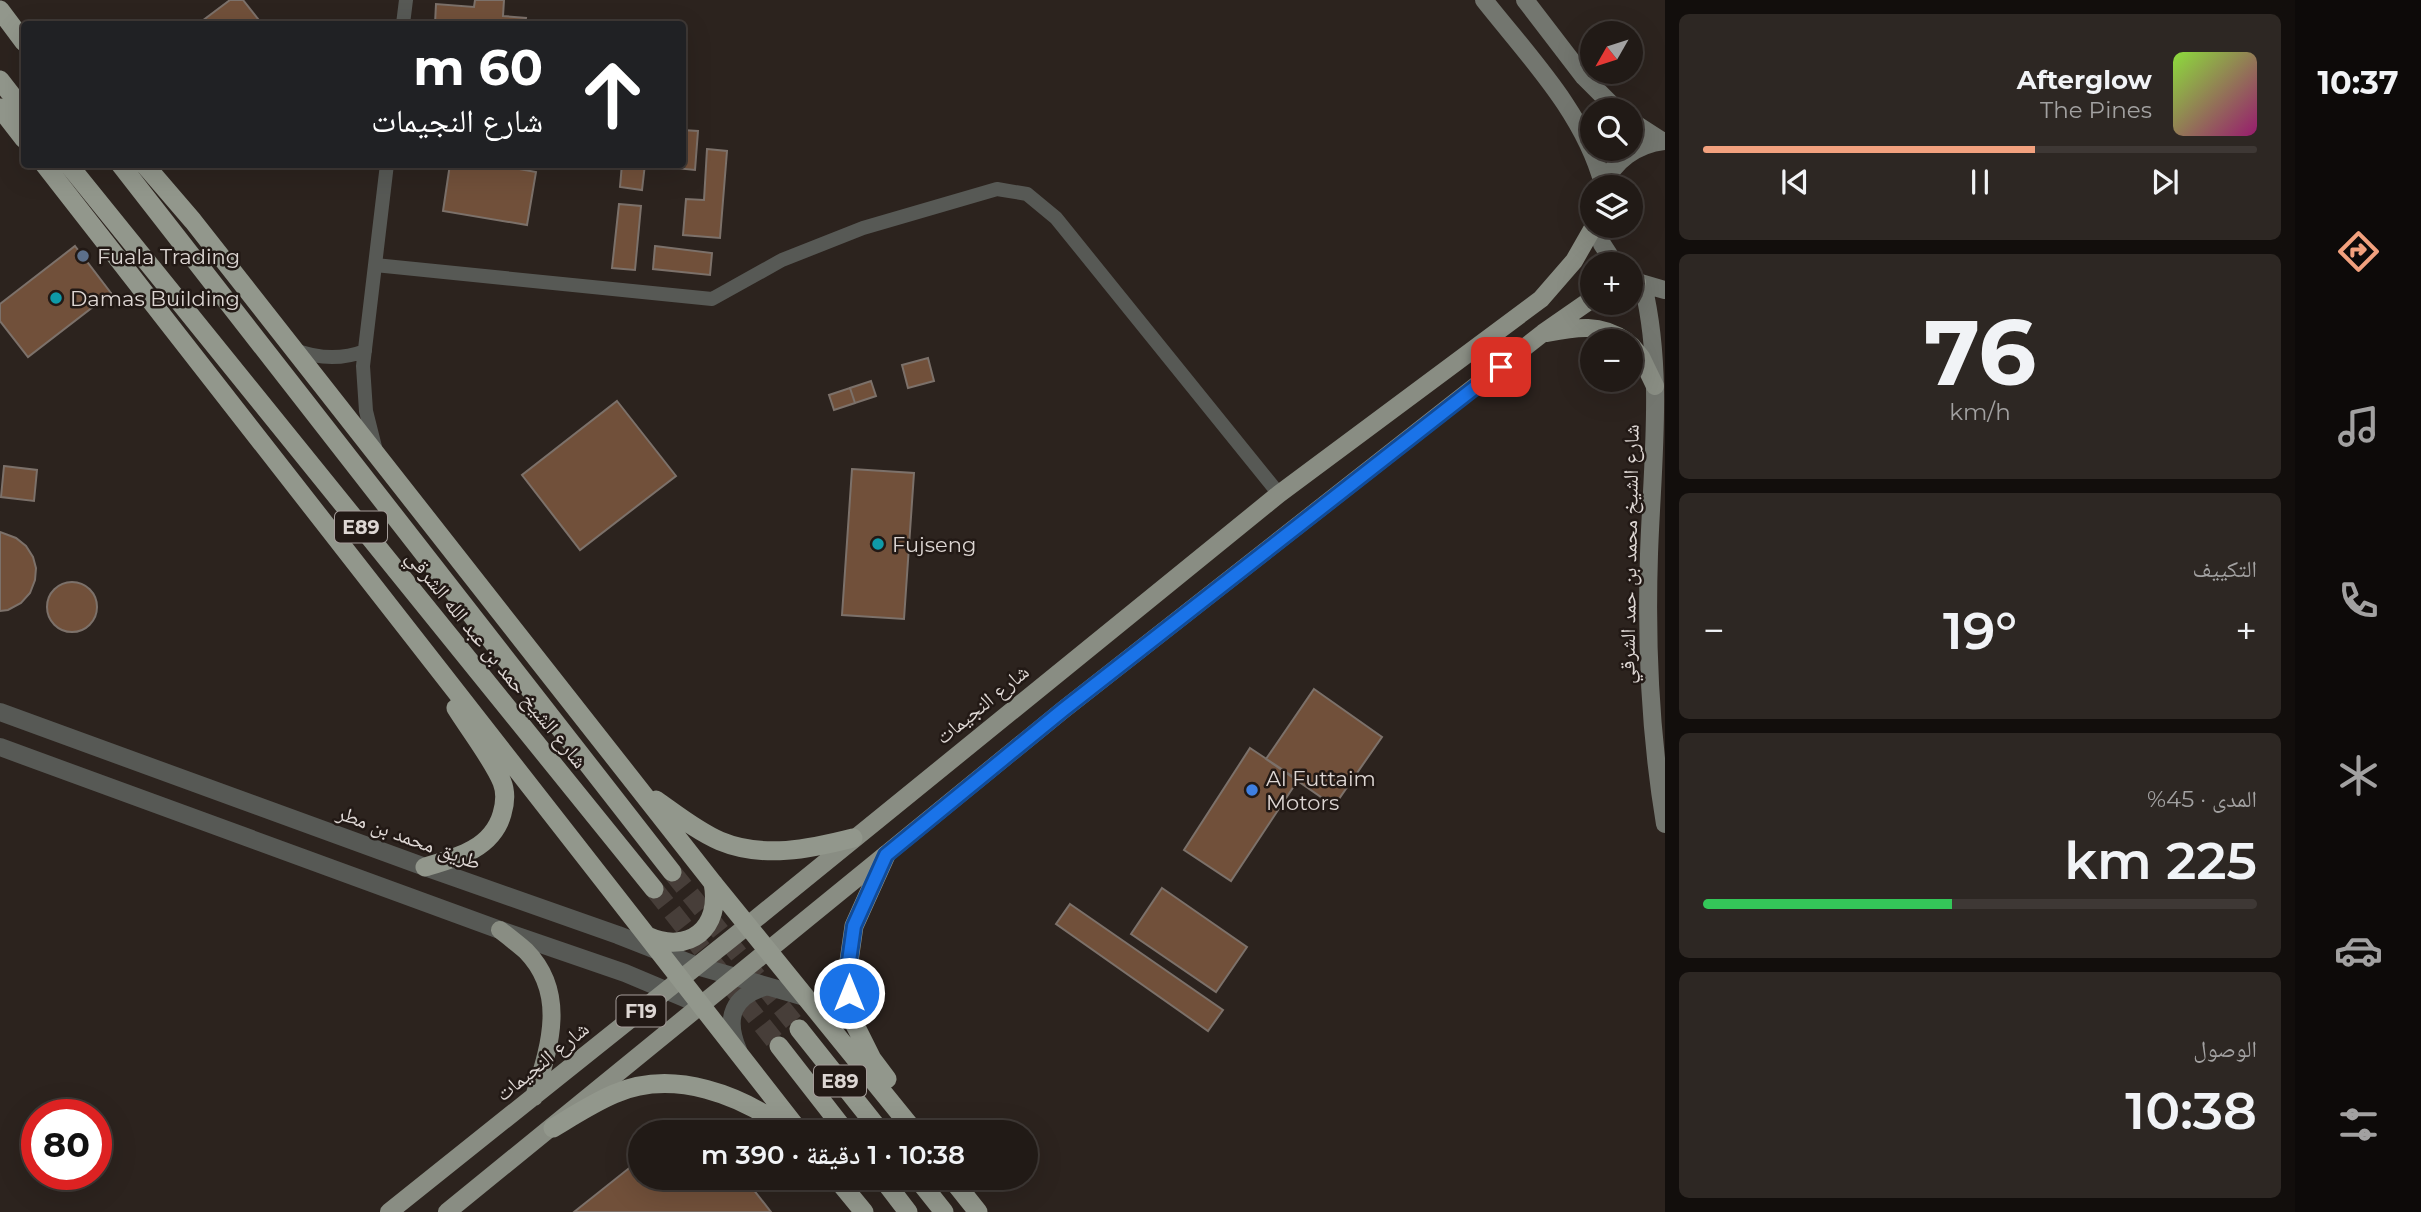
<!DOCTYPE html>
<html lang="ar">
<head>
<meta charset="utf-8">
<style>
	:root { --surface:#211a16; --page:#2d2723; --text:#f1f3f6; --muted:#a2a1a1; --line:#3e3835; --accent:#f2a17e }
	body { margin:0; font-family:Montserrat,"Noto Naskh Arabic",sans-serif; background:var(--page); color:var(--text); direction:rtl; height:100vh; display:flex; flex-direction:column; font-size:26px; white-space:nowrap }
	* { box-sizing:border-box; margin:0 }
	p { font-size:23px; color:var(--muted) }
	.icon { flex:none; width:38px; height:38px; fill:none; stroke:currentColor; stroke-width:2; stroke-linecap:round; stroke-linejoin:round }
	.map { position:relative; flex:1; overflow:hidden; direction:ltr }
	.details { display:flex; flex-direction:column; gap:14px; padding:14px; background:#120e0c; width:630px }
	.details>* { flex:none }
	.guide { position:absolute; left:21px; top:21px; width:665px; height:147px; border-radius:7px; box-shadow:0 7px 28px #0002,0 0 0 2px var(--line); direction:rtl; background:#202124; color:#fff; overflow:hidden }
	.needle { width:46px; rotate:231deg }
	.buttons { position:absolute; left:1580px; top:21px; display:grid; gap:14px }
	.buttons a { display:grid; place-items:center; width:63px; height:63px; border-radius:50%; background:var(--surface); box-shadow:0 7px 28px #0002,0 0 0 2px var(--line); font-size:35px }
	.speed { position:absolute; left:21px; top:1099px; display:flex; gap:14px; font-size:35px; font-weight:700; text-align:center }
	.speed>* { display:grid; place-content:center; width:91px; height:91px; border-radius:50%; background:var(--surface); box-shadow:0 7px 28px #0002,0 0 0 2px var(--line); line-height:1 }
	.speed .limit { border:10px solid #d22; background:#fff; color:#111 }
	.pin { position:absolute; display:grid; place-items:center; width:60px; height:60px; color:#fff; margin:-30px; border-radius:14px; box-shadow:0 4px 10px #0006 }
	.me { position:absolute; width:77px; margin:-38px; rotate:0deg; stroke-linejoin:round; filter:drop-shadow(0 0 5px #0008) }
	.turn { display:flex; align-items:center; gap:24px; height:147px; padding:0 28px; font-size:32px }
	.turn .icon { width:91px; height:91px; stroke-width:2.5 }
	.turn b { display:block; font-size:49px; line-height:60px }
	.big { font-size:52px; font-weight:600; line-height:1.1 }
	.details .widget { flex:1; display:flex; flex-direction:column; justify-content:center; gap:10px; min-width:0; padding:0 24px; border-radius:10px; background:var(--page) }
	.details .dial { align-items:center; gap:0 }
	.dial b { font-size:91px; line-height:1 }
	.song { display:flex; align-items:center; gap:21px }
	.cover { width:84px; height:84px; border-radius:10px; background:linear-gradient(135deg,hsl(90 70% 55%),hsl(320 70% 35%)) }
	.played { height:7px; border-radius:4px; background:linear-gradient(90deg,var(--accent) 60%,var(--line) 60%) }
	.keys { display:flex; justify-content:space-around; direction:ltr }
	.heat { display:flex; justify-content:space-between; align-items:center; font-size:38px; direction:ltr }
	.charge { height:10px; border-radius:5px; background:linear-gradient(90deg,#34c759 45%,var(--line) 0) }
	.trip { position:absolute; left:628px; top:1120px; width:410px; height:70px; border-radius:35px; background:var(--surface); box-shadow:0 7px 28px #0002,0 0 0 2px var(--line); font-weight:600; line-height:70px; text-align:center; direction:rtl }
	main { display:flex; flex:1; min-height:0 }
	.menu { display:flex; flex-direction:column; width:126px; justify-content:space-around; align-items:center; background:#0d0a09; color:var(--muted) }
	.menu .icon { width:49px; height:49px }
	.menu .selected { color:var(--accent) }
	.menu b { font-size:32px; color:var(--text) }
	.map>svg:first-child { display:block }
	.building { fill:#71503a; stroke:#7c716a; stroke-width:2 }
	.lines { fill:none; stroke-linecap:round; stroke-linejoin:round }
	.trunk-tunnel { stroke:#473e39; stroke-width:19; stroke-dasharray:19 10; stroke-linecap:butt }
	.minor { stroke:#575955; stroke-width:14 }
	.tertiary { stroke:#575955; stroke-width:18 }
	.secondary { stroke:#73766f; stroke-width:18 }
	.primary { stroke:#898d83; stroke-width:18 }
	.trunk { stroke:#92978c; stroke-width:19 }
	.route-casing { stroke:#114b97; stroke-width:18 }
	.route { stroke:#1a73e8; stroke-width:12 }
	.service-dot { fill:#5c6f8a; stroke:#221915; stroke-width:2.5 }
	.culture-dot { fill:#0f9aa8; stroke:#221915; stroke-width:2.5 }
	.shop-dot { fill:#3f7fe0; stroke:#221915; stroke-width:2.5 }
	.labels { text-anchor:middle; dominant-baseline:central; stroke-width:5; stroke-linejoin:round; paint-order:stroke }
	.shield { fill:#221915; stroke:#a59d9a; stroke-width:2 }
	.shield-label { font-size:19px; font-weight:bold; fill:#ddd6d3 }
	.poi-label { font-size:21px; fill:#ddd6d3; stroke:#221915; text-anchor:start }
	.street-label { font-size:21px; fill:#ddd6d3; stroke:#221915 }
</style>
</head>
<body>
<main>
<nav class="menu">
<b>10:37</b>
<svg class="icon selected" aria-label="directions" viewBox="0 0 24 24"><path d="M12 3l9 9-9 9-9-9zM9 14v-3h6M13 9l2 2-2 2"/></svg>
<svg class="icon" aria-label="music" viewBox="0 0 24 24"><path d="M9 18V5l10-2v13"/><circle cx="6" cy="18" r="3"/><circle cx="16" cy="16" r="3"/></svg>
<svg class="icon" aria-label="phone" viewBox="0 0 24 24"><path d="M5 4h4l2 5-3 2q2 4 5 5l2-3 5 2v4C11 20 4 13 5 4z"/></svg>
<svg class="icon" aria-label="climate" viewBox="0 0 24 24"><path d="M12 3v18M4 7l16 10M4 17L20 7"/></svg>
<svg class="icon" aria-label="car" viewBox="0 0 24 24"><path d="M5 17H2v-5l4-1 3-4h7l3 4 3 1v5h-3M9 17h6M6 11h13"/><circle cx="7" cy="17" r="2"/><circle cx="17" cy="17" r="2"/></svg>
<svg class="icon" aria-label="filters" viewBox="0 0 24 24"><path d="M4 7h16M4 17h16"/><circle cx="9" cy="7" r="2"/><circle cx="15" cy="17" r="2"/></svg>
</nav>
<section class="details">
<div class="widget">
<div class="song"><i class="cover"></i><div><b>Afterglow</b><p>The Pines</p></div></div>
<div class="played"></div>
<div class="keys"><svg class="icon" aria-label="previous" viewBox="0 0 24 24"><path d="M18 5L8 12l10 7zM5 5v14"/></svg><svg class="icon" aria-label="pause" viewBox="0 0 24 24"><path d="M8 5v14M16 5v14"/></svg><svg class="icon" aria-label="next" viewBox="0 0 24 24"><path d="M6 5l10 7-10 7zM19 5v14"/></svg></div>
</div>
<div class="widget dial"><b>76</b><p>km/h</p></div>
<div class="widget"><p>التكييف</p>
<div class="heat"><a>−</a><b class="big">19°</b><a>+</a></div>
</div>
<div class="widget"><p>المدى · 45%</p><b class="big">225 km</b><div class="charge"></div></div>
<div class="widget"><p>الوصول</p><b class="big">10:38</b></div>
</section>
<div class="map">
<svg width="1665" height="1212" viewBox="0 0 1665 1212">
	<rect width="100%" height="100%" fill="#2c231e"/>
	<path class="building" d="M230,0H243L262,24H198Z
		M475,0H504L503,16L526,18L525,24H421V23L435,24L436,4L474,7Z
		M682,130L698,131L695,170L645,165L682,164Z
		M707,149L727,151L720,238L683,235L686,199L704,200Z
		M450,164H492L536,172L527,225L443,211Z
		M622,164H645L642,190L620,187Z
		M619,204L641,206L635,270L612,268Z
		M75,246L111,293L28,357L0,321V304Z
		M655,246L712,253L710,275L653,269Z
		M928,358L934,381L908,388L902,365Z
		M871,381L876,396L855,403L850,388Z
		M850,388L855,403L834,410L829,395Z
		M617,401L676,476L580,550L522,475Z
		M4,466L37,470L34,501L1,497Z
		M852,469L914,473L904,619L842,615Z
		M0,532L16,538L26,546L33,557L36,568L35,580L30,593L21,603L8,610L0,611Z
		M47 607a25 25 0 1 1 50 0a25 25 0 1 1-50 0Z
		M1314,689L1382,737L1334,806L1266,759Z
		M1250,748L1298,780L1231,881L1184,850Z
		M1162,888L1247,947L1216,992L1131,934Z
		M1070,904L1223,1010L1208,1031L1056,924Z
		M640,1162V1178H740L746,1180L771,1212H574L633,1165Z"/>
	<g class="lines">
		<path class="trunk-tunnel" d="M672,872L799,1029
			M654,889L779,1046"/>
		<path class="minor" d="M403,24L406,0
			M375,265L712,299L782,260L863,228L997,189L1027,194L1056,218L1279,494
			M295,350C319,359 341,360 365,351
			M375,447L366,411L363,366L387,164"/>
		<path class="tertiary" d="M0,712L425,867L618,935L697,966L805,997
			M0,747L500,930L625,973L701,1005
			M738,1050C724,1017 733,996 767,986"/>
		<path class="secondary" d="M1484,0C1529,57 1584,113 1603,184
			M1525,0L1584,77L1617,110
			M1631,121L1662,141
			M1602,187C1614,161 1636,144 1665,141
			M1598,226L1602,244L1615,264
			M1637,282L1665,290
			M1643,285C1664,373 1652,465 1649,554C1646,645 1650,734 1665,824"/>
		<path class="primary" d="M1631,284L1637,282
			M1547,333C1577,327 1600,323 1626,341
			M1631,345L1641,357L1655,386
			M500,930C509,937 518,944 526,951C568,994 549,1048 534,1097
			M389,1212L747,926L1279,494L1541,299L1574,261L1594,226
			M447,1212L1063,710L1543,333L1592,299"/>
		<path class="trunk" d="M0,10L24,42
			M0,80L24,111
			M0,108L24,139
			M44,164L800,1132
			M68,164L654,889
			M120,164L672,872
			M144,164L193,221L713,883L915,1132
			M656,800C676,814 697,831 720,841C763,859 810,849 853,838
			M886,855L854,926L848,968L854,1023L872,1059L887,1079
			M425,867C456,858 492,849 502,814C505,804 506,792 502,782C493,760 469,729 456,708
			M647,936C689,955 722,928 713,883
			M799,1029L881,1132
			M779,1046L846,1132
			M553,1128C573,1116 593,1103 614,1094C673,1068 743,1095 790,1132
			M836,1178L864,1212
			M882,1178L908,1212
			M917,1178L944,1212
			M951,1178L978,1212"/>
	</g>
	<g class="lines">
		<defs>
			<path id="route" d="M849,993L848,968L854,926L886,855L1063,710L1501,367"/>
		</defs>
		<use href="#route" class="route-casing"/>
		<use href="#route" class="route"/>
	</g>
	<circle class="service-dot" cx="83" cy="256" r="7"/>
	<g class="culture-dot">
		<circle cx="56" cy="298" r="7"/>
		<circle cx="878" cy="544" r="7"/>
	</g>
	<circle class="shop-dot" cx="1252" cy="790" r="7"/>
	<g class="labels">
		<g class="shield">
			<rect x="335" y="511.5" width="52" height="31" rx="5"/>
			<rect x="616.5" y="995.5" width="49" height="31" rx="5"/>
			<rect x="814" y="1065.5" width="52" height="31" rx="5"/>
		</g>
		<g class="shield-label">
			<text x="361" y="527">E89</text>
			<text x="641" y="1011">F19</text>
			<text x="840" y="1081">E89</text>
		</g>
		<g class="poi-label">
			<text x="97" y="256">Fuala Trading</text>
			<text x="70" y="298">Damas Building</text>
			<text x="892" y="544">Fujseng</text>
			<text x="1266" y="778">Al Futtaim<tspan x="1266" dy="24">Motors</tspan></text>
		</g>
		<g class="street-label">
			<text transform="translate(1629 554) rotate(-89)">شارع الشيخ محمد بن حمد الشرقي</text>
			<text transform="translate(497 659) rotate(51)">شارع الشيخ حمد بن عبد الله الشرقي</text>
			<text transform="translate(982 704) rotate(-39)">شارع النجيمات</text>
			<text transform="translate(409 837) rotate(20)">طريق محمد بن مطر</text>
			<text transform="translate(542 1061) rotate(-39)">شارع النجيمات</text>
		</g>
	</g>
</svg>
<div class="buttons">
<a><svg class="needle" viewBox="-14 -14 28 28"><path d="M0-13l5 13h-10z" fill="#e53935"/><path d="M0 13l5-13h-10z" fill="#a2a1a1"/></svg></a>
<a><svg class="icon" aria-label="search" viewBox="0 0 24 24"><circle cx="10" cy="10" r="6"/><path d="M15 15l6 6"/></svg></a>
<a><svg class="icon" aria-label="layers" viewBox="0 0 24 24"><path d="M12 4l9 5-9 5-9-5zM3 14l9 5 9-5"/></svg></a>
<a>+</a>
<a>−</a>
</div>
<div class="speed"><div class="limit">80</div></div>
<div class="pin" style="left:1501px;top:367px;background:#d93025"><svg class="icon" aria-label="arrive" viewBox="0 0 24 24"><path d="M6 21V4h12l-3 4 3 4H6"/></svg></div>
<svg class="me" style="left:849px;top:993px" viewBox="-20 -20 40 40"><circle r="17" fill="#1a73e8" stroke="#fff" stroke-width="3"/><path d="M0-11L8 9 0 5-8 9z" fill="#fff"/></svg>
<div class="trip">10:38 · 1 دقيقة · 390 m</div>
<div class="guide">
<div class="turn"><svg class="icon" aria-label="ahead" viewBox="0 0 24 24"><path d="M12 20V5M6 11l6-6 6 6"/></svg><div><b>60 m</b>شارع النجيمات</div></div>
</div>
</div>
</main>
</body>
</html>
